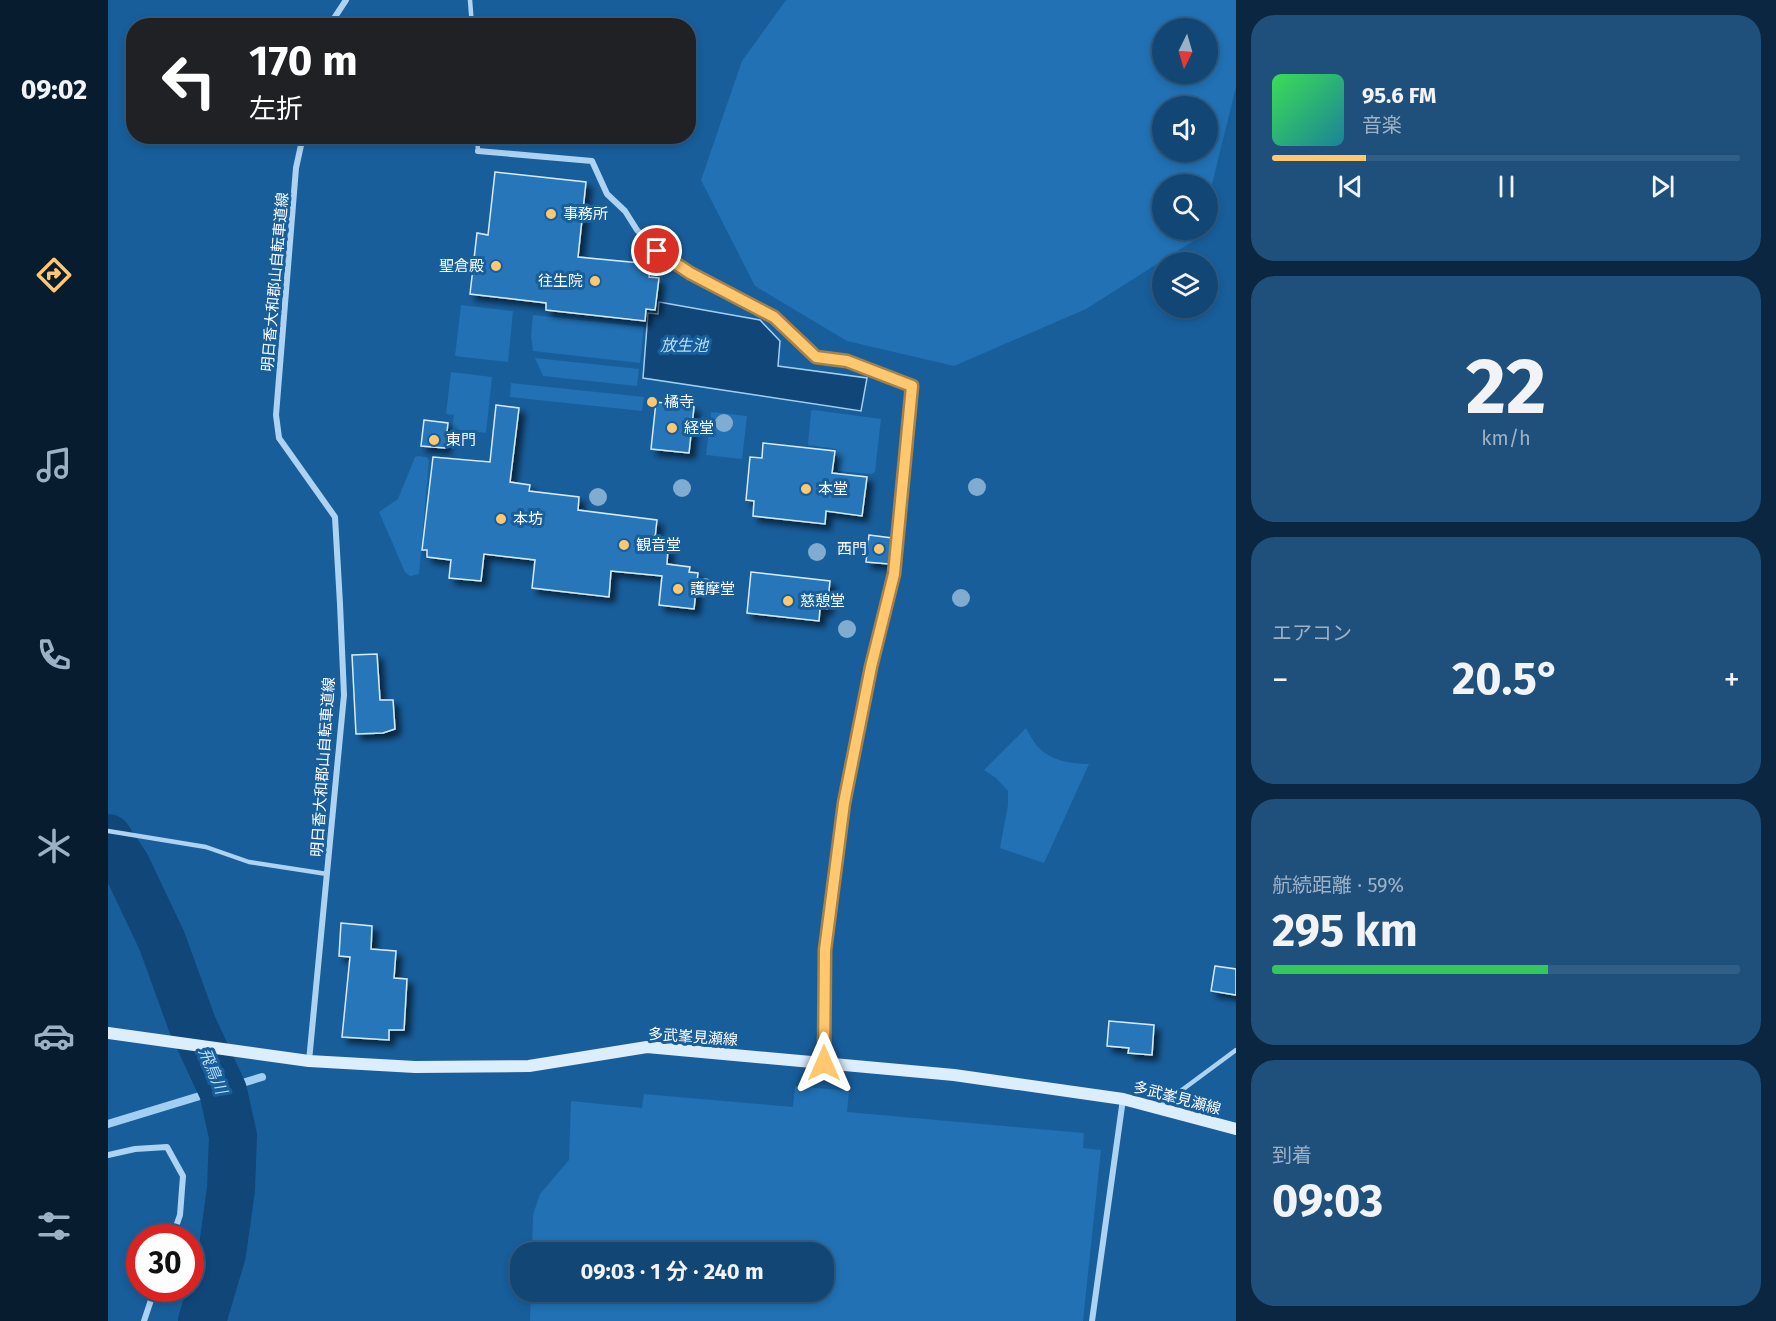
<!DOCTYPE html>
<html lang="ja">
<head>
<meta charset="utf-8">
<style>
	:root { --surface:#124674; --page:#1f507c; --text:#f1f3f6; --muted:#9cb1c5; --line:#315e86; --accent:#ffc76e }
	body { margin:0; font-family:"Fira Sans","Noto Sans JP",sans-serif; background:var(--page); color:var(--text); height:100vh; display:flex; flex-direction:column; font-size:22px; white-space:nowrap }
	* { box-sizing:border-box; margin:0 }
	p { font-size:20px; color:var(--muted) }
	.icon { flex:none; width:33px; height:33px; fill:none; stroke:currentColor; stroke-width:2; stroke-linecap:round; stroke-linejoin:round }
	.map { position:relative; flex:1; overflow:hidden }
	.panel { display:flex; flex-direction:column; gap:15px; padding:15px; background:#0a2640; width:540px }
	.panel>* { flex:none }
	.top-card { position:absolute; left:18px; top:18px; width:570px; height:126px; border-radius:24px; box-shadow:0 3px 9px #0003,0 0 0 2px var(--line); background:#202124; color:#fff; overflow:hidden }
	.needle { width:39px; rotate:185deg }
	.controls { position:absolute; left:1044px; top:18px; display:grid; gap:12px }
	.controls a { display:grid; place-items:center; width:66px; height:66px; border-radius:50%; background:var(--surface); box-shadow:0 3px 9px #0003,0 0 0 2px var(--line); font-size:30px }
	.speed { position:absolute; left:18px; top:1224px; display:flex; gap:12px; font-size:30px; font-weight:700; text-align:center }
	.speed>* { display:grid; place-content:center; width:78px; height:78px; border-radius:50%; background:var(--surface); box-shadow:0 3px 9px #0003,0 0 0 2px var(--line); line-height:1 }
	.speed .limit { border:9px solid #d22; background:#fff; color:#111 }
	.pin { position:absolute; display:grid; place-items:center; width:51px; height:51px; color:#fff; margin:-26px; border:3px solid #fff; border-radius:50%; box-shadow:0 2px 6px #0007 }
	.me { position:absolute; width:66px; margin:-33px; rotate:0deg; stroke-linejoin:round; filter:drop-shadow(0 0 4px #0008) }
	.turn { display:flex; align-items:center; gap:21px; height:126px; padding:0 24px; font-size:27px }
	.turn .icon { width:78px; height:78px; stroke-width:2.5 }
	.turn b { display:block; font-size:42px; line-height:51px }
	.big { font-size:45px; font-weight:700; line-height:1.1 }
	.panel .tile { flex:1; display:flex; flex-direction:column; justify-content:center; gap:9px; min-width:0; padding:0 21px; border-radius:24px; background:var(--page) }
	.panel .dial { align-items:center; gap:0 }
	.dial b { font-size:78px; line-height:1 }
	.song { display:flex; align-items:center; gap:18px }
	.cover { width:72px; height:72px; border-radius:9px; background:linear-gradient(135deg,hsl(130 70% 55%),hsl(190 70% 35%)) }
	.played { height:6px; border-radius:3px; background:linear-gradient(90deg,var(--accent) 20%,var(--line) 20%) }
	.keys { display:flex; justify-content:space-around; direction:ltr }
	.heat { display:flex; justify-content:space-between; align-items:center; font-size:33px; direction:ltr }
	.charge { height:9px; border-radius:4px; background:linear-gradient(90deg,#34c759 59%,var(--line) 0) }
	.trip { position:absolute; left:402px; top:1242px; width:324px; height:60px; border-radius:24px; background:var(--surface); box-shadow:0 3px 9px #0003,0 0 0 2px var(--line); font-weight:700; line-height:60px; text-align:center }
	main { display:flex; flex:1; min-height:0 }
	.dock { display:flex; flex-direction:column; width:108px; justify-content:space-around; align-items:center; background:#071c2e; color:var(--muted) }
	.dock .icon { width:42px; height:42px }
	.dock .current { color:var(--accent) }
	.dock b { font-size:27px; color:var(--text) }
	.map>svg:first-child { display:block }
	.green { fill:#2171b4; fill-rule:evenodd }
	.water { fill:#104678; stroke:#a1cff4; stroke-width:1.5 }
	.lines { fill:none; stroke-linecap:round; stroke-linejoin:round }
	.stream { stroke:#a1cff4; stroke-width:8 }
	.river { stroke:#104678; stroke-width:48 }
	.building { fill:#2776b9; stroke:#d5ebfc; stroke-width:1.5; filter:url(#shadow) }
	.service { stroke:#aed3f2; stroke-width:4.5 }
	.minor { stroke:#aed3f2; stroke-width:6 }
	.secondary { stroke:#dcedfc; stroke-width:12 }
	.tree { fill:#80acd0 }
	.route-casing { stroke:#a68148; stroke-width:15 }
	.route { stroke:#ffc76e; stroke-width:10 }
	.poi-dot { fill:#ffc76e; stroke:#185e9b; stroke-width:2 }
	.labels { text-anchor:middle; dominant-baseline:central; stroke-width:6; stroke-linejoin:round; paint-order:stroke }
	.poi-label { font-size:15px; fill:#fff; stroke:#185e9b; text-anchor:start }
	.street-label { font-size:15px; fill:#fff; stroke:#185e9b }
	.water-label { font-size:16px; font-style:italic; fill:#baddf8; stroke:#185e9b }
</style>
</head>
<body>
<main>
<nav class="dock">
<b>09:02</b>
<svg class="icon current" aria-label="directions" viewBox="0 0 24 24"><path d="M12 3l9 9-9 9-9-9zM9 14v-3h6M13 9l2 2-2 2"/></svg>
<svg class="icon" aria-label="music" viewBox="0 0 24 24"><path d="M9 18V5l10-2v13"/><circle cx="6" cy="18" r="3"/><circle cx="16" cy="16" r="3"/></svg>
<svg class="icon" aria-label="phone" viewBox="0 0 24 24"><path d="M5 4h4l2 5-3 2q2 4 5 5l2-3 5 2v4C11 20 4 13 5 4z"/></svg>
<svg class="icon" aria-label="climate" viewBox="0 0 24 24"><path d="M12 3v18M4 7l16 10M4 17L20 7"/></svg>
<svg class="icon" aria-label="car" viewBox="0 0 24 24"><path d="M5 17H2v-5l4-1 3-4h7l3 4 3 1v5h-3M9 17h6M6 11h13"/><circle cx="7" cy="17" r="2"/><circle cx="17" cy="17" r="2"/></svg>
<svg class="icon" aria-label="filters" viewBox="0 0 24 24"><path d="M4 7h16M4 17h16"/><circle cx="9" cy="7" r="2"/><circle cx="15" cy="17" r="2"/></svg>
</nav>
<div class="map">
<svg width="1128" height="1321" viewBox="0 0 1128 1321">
	<defs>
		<filter id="shadow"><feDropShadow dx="5.5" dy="5.5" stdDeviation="3" flood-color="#0009"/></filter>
	</defs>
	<rect width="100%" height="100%" fill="#185e9b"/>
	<path class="green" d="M678,0H1128V87L1100,200V184H1054V230H1092L1090,238L978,309L846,366L739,341L647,286L593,180L634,61ZM1054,28H1100V74H1054ZM1054,106H1100V152H1054Z
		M353,305L405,311L400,362L347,356Z
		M425,315L536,327L532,363L425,351L423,336Z
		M427,358L531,369L529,386L435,376Z
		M343,372L384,377L378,433L344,429L346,415L338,414Z
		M403,383L536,397L534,411L402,397Z
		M706,410L773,419L767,472L763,474L730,471L728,449L700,445L703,411Z
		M603,412L639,416L634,459L598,455Z
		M310,456L319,457L321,461L311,574L302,576L297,572L271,512L290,499L307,457Z
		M918,728C922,735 926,743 931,748C944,761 964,764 981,764L936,863L892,848L900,805V791L888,778L876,770Z
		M687,1086L741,1091L739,1112L976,1133L975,1148L993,1150L975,1321H422L423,1292H716V1252H424L425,1215L432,1194L461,1160L463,1101L534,1108L536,1094L685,1107Z"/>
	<path class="water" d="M551,302L652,320L672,341L670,366L759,378L753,411L535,378L540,313L550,314Z"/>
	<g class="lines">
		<path class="stream" d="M0,1124L154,1077"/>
		<path class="river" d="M0,838L18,865L54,941L84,1024L115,1091L125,1136L123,1189L114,1254L94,1321"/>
	</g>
	<path class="building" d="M387,172L478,182L470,257L543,264L541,277L551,278L547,310L538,309L537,321L438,310V303L362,294L369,233L380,235Z
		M548,402L586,407L581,453L543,449Z
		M388,405L411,408L402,482L422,485L421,491L471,497L470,510L549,520L546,546L560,548L559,564L582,567L581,572L590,573L586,609L551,605L554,576L503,571L501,597L424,588L427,560L376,554L373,581L341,578L343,560L319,557V550H314L325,457L382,462Z
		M316,420L340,423L337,448L313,446Z
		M655,443L727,451L724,473L759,477L754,516L718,511L717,524L645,516L646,501L638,500L642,457L654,458Z
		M761,535L784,538L781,564L758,562Z
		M643,572L722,581L719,609H712L711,621L639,613Z
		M269,654L272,700H285L287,729L275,733L248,734L244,655Z
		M233,923L264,926L263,949L288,951L286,978L299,979L296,1030H281V1040L234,1037L242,957L231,956Z
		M1107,966L1128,969V995L1103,991Z
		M1001,1021L1046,1025L1044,1055L1020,1053L1021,1048L999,1046Z"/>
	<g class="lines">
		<path class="service" d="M362,0L364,26
			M369,136L370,151
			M0,831L98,847L141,862L219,874
			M1051,1107L1128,1050"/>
		<path class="minor" d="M221,26L238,0
			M195,136L188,168L168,415L171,438L227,517L232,604L236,695L201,1061
			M370,151L484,161L499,194L517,211L529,230L549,251L582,273L666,317L708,357L739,361L804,386L786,574L763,667L736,803L717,950L716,1063
			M0,1155L27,1149L59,1147L75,1176L72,1215L64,1238
			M36,1321L47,1288
			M984,1321L1015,1099"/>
		<path class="secondary" d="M0,1033L201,1061L307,1067L421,1066L539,1047L846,1075L1015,1099L1128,1129"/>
	</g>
	<g class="tree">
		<circle cx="616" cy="423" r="9"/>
		<circle cx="869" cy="487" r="9"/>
		<circle cx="574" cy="488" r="9"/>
		<circle cx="490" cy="497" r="9"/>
		<circle cx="709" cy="552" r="9"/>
		<circle cx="597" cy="587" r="9"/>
		<circle cx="853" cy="598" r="9"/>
		<circle cx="739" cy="629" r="9"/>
	</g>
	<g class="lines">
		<defs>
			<path id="route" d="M549,251L582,273L666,317L708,357L739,361L804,386L786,574L763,667L736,803L717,950L716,1063"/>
		</defs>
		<use href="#route" class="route-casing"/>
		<use href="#route" class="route"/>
	</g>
	<g class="poi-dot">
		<circle cx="443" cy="214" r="6"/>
		<circle cx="388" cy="266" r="6"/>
		<circle cx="487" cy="281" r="6"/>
		<circle cx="544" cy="402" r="6"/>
		<circle cx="564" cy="428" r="6"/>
		<circle cx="326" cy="440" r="6"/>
		<circle cx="698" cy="489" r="6"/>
		<circle cx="393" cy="519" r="6"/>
		<circle cx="516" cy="545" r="6"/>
		<circle cx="771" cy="549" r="6"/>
		<circle cx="570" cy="589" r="6"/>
		<circle cx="680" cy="601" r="6"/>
	</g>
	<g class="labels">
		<g class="poi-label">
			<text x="455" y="214">事務所</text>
			<text x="376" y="266" text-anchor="end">聖倉殿</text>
			<text x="475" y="281" text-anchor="end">往生院</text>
			<text x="556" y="402">橘寺</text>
			<text x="576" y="428">経堂</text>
			<text x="338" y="440">東門</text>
			<text x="710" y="489">本堂</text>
			<text x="405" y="519">本坊</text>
			<text x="528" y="545">観音堂</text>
			<text x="759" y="549" text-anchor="end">西門</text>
			<text x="582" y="589">護摩堂</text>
			<text x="692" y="601">慈憩堂</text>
		</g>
		<g class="street-label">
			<text transform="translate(167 282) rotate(-85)">明日香大和郡山自転車道線</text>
			<text transform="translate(215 767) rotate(-86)">明日香大和郡山自転車道線</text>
			<text transform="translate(585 1037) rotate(4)">多武峯見瀬線</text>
			<text transform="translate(1069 1098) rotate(15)">多武峯見瀬線</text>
		</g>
		<g class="water-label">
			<text x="576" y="345">放生池</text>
			<text transform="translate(105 1071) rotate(67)">飛鳥川</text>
		</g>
	</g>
</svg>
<div class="controls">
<a><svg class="needle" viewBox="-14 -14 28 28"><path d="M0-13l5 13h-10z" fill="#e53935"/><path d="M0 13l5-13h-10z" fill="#9cb1c5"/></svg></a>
<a><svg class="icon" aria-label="sound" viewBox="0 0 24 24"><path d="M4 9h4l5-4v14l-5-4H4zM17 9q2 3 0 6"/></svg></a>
<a><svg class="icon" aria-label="search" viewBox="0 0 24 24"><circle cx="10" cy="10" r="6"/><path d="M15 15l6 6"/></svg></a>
<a><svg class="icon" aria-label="layers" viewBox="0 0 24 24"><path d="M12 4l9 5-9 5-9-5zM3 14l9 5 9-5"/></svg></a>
</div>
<div class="speed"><div class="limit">30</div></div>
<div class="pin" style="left:549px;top:251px;background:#d93025"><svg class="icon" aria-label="arrive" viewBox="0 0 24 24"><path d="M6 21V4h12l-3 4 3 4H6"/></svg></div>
<svg class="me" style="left:716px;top:1063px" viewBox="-20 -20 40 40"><path d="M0-17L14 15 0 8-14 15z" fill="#ffc76e" stroke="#fff" stroke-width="4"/></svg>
<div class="trip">09:03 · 1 分 · 240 m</div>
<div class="top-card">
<div class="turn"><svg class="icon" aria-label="left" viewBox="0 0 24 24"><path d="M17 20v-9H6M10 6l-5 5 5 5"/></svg><div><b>170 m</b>左折</div></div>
</div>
</div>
<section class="panel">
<div class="tile">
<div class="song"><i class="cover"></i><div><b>95.6 FM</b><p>音楽</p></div></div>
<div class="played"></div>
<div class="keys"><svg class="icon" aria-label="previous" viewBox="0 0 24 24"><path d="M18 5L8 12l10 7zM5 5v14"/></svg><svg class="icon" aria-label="pause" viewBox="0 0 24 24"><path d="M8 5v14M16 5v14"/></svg><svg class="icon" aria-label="next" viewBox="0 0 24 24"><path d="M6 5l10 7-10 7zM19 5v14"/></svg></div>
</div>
<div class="tile dial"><b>22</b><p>km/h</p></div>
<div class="tile"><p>エアコン</p>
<div class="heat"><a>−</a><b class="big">20.5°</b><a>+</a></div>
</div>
<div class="tile"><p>航続距離 · 59%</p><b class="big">295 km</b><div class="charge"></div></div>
<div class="tile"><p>到着</p><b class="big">09:03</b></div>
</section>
</main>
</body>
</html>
